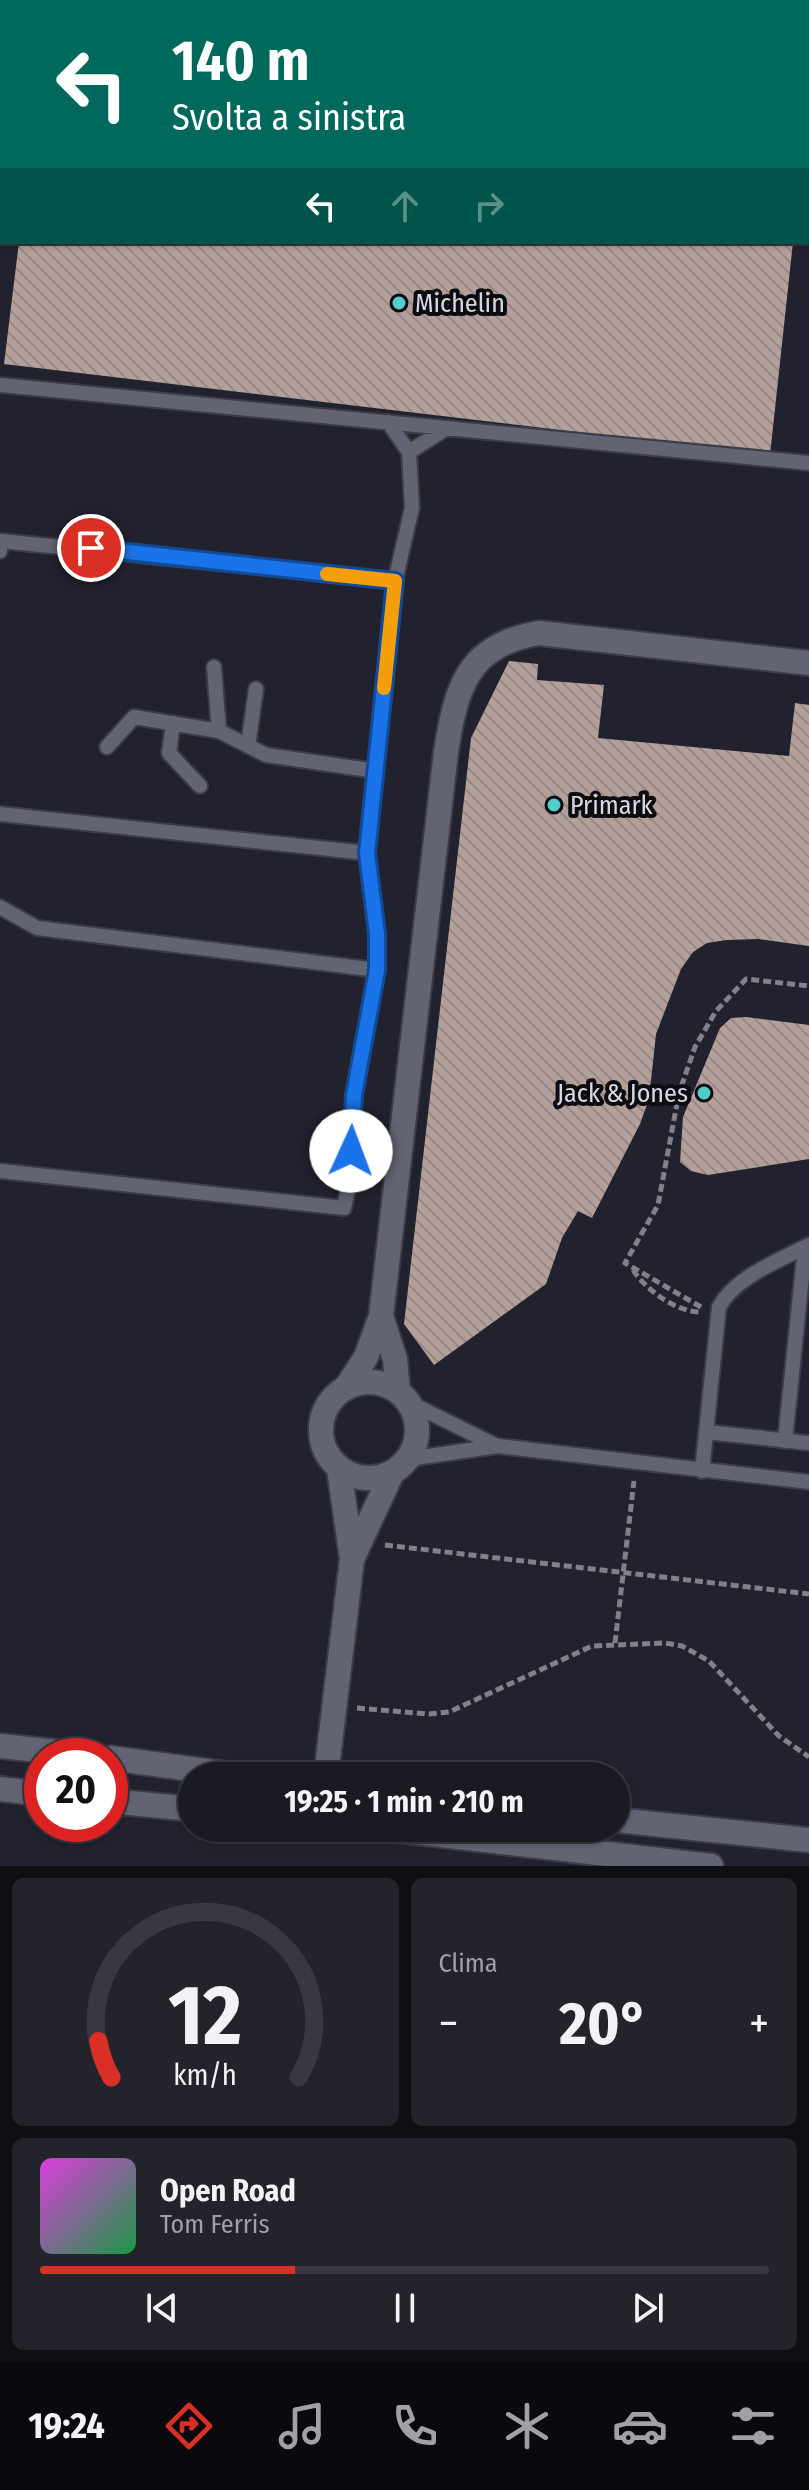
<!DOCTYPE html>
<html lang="it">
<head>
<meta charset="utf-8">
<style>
	:root { --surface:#1a1a23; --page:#23232b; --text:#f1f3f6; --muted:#9fa1a6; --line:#383841; --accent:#d93025 }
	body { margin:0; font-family:"Fira Sans Condensed",sans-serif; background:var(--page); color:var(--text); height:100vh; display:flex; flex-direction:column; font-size:30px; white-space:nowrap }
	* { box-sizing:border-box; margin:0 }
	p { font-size:26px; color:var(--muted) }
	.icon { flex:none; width:44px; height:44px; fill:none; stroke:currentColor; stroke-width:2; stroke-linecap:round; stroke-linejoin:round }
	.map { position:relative; height:1866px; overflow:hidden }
	.sheet { display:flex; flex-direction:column; gap:12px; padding:12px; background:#0e0e13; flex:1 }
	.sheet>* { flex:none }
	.guide { position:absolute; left:0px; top:0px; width:810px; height:244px; box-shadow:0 2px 6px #0004,0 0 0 2px var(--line); background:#00695c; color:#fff; overflow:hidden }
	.speed { position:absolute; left:24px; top:1738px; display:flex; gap:16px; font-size:40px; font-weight:700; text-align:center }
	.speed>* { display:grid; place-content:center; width:104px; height:104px; border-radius:50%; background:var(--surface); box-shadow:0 2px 6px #0004,0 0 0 2px var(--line); line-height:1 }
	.speed .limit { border:12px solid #d22; background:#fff; color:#111 }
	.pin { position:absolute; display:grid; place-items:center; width:68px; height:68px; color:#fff; margin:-34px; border:4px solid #fff; border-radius:50%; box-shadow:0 2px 8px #0007 }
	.me { position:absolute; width:88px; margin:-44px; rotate:2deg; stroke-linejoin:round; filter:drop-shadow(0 0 6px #0008) }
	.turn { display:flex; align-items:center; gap:28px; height:168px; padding:0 40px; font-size:36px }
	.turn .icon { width:104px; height:104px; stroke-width:2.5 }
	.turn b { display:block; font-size:56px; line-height:68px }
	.lanes { display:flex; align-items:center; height:76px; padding:0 40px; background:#0003; justify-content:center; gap:40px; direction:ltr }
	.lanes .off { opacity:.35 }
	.big { font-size:60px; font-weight:700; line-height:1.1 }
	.sheet .tile { flex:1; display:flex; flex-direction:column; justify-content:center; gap:12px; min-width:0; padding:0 28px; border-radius:12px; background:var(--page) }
	.sheet .dial { align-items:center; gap:0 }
	.dial svg { height:208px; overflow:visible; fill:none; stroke:var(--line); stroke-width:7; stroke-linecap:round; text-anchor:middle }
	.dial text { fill:var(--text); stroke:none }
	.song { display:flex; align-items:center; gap:24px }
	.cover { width:96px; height:96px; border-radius:12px; background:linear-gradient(135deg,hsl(300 70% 55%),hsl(140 70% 35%)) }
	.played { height:8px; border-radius:4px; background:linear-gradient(90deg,var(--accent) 35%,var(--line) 35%) }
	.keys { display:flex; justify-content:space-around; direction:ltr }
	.heat { display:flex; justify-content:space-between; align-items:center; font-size:44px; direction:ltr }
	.sheet .tiles { flex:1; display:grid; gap:12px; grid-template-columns:1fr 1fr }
	.tile:last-child { grid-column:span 2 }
	.trip { position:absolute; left:178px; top:1762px; width:452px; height:80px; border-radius:40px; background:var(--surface); box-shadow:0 2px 6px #0004,0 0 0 2px var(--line); font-weight:700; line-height:80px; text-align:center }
	.tab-bar { display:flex; height:128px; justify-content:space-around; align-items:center; background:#0a0a0e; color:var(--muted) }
	.tab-bar .icon { width:56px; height:56px }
	.tab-bar .current { color:var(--accent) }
	.tab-bar b { font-size:36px; color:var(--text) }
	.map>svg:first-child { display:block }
	.building { fill:url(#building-back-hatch) }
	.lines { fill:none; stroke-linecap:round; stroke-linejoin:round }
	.service-casing { stroke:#3c3c47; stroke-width:18 }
	.minor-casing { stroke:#3c3c47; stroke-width:28 }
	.secondary-casing { stroke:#3c3c47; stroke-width:28 }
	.path { stroke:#81818c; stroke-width:5; stroke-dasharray:8 4; stroke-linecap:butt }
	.service { stroke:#636473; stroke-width:14 }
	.minor { stroke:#636473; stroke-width:24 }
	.secondary { stroke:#636473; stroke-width:24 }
	.route-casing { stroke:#114b97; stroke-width:20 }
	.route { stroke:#1a73e8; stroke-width:14 }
	.slow { stroke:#f59e0b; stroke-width:14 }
	.poi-dot { fill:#53cdca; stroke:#0c0c12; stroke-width:3 }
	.labels { text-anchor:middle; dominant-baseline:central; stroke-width:8; stroke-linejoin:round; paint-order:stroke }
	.poi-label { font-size:26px; fill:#d7d8e0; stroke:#0c0c12; text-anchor:start }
</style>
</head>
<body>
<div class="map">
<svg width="809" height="1866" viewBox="0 0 809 1866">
	<defs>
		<pattern id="building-back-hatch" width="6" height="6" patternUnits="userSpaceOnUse" patternTransform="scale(2)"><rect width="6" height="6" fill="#b3a09b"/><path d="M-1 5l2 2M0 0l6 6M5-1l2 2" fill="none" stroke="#968885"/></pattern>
	</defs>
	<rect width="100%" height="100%" fill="#22222f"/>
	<path class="building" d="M19,242H793L770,455L4,364Z
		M509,661L538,664L537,680L604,685L598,738L789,756L795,703L809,705V946L758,939L727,940L707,943L693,952L681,969L656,1034L649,1099L640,1124L592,1218L578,1211L562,1238L546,1284L434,1365L404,1324L471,738Z
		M746,1017L809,1025V1159L708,1175L691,1171L680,1162L683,1117L720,1028L731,1018Z"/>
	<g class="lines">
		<defs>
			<path id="service" d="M0,385L809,463
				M409,452L447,428
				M0,551L1,541L395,581L412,508L409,452L388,422
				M214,667L219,731
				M173,723L169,753L200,786
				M248,746L256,689
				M107,747L134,717L219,731L266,755L376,771
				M0,814L367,853L377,934V970L37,928L0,907
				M367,853L395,581
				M0,1171L344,1208L350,1179L354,1095L377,970
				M408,1402L497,1446
				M707,1432L809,1443
				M785,1441L805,1247
				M408,1459L498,1446L809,1482
				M702,1471L719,1307C735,1277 780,1260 809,1245"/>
			<path id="minor" d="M381,1316L395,1359L398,1392
				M321 1430a48 48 0 1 1 96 0a48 48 0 1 1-96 0Z
				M346,1388L366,1357L381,1316L446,752C456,688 467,645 539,633L809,663
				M352,1559L392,1473
				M326,1776L352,1559L339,1469"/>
			<path id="secondary" d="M0,1746L94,1756
				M110,1758L243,1776
				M0,1789L42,1794
				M110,1801L192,1809
				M616,1820L809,1840
				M380,1828L711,1866"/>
		</defs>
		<use href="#service" class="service-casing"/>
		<use href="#minor" class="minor-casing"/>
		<use href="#secondary" class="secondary-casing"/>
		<path class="path" d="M633,1270C645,1289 676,1312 700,1312
			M701,1307L625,1263L658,1205L679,1093L695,1047L716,1011L746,979L809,986
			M385,1545L809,1594
			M615,1643L634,1481
			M357,1708L429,1714L449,1712L592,1646L665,1643L682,1646L709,1661L779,1736L809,1757"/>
		<use href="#service" class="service"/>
		<use href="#minor" class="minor"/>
		<use href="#secondary" class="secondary"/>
	</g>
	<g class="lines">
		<defs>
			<path id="route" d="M91,548L395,581L367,853L377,934V970L354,1095L351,1151"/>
		</defs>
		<use href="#route" class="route-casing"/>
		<use href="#route" class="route"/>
		<path class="slow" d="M327,574L395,581L384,688"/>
	</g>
	<g class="poi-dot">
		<circle cx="399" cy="303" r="8"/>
		<circle cx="554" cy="805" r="8"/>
		<circle cx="704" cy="1093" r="8"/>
	</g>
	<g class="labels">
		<g class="poi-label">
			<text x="415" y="303">Michelin</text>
			<text x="570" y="805">Primark</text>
			<text x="688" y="1093" text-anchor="end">Jack &amp; Jones</text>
		</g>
	</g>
</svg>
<div class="speed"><div class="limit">20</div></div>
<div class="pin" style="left:91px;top:548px;background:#d93025"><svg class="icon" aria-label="arrive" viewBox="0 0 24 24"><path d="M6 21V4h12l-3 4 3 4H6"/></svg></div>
<svg class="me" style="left:351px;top:1151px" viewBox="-20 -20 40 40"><circle r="19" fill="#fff"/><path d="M0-13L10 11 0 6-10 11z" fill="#1a73e8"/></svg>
<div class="trip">19:25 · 1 min · 210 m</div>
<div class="guide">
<div class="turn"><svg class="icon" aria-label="left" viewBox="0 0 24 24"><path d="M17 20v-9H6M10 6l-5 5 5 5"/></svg><div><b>140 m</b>Svolta a sinistra</div></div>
<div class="lanes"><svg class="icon" aria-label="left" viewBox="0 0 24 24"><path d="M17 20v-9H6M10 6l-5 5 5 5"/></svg><svg class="icon off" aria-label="ahead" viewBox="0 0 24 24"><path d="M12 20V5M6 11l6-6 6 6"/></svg><svg class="icon off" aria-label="right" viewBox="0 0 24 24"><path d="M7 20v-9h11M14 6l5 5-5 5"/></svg></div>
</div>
</div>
<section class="sheet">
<div class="tiles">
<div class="tile dial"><svg viewBox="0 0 100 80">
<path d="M14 69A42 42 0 1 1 86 69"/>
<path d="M14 69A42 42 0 0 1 9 55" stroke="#d93025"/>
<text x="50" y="56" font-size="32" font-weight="700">12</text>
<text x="50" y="72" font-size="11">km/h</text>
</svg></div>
<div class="tile"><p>Clima</p>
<div class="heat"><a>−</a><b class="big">20°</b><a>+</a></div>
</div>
<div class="tile">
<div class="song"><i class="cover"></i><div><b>Open Road</b><p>Tom Ferris</p></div></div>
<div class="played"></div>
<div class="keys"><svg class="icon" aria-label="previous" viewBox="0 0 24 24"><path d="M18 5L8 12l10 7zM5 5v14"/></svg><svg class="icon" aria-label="pause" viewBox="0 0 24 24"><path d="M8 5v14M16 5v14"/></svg><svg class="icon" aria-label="next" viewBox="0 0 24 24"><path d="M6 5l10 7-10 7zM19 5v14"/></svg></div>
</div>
</div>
</section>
<nav class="tab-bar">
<b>19:24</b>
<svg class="icon current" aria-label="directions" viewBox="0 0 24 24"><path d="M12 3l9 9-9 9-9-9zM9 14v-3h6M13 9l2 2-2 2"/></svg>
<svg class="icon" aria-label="music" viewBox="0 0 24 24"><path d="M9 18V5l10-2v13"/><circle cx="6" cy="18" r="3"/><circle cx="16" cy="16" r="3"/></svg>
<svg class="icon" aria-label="phone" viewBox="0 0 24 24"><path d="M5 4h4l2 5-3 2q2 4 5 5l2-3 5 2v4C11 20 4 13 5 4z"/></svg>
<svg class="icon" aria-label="climate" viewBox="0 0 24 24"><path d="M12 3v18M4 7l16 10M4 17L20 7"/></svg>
<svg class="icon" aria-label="car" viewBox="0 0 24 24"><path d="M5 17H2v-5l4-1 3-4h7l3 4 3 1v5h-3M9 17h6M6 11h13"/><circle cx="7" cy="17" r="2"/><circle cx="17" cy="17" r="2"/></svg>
<svg class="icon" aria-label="filters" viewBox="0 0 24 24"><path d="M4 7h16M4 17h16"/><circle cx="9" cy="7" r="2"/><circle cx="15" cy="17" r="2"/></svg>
</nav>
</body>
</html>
